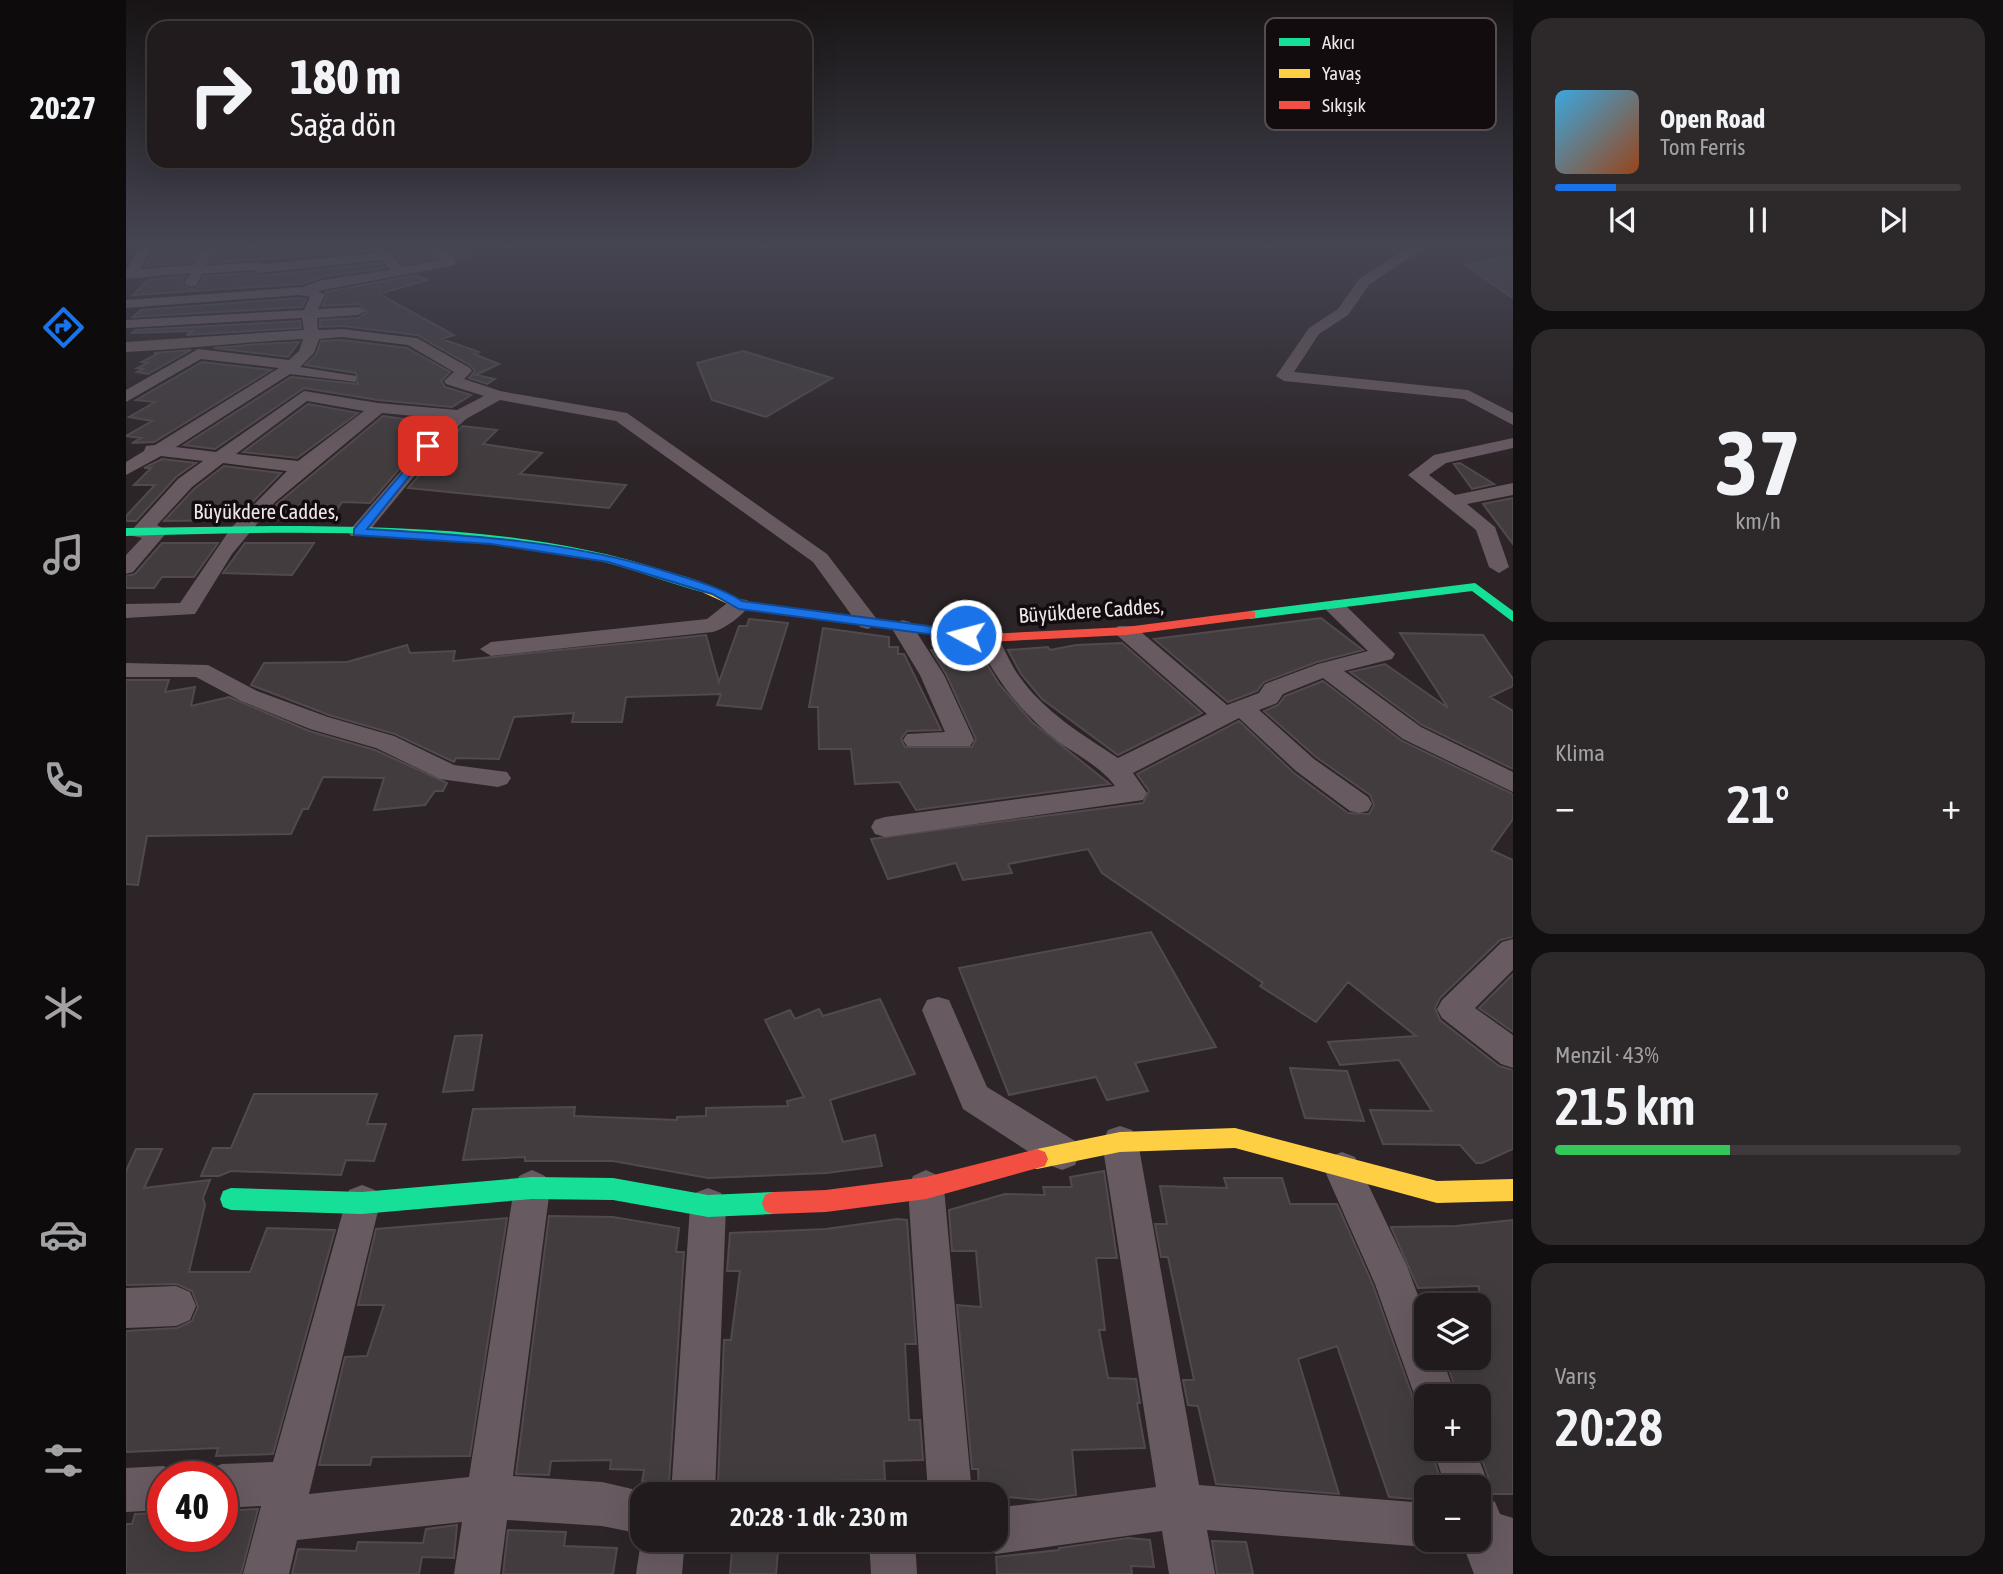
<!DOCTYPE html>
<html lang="tr">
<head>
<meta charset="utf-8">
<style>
	:root { --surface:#211b1d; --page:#2d282a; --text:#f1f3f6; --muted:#a2a1a4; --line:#3e393b; --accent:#1a73e8 }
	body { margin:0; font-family:"Asap Condensed",sans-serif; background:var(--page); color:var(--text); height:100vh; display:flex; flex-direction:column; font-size:26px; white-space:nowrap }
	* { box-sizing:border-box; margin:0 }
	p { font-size:23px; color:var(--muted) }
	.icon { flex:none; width:38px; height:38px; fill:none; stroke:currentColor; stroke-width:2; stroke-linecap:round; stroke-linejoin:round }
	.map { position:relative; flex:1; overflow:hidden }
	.drawer { display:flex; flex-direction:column; gap:18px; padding:18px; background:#120f10; width:490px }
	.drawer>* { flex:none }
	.guide { position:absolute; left:21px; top:21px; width:665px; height:147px; border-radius:21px; box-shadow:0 7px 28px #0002,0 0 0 2px var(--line); background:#211b1d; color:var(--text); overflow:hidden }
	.controls { position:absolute; left:1288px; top:1293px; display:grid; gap:14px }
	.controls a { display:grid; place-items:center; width:77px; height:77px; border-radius:14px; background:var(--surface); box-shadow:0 7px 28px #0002,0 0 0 2px var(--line); font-size:35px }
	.speed { position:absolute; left:21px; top:1461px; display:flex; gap:14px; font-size:35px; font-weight:700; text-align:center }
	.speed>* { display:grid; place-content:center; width:91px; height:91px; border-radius:50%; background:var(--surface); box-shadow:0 7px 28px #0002,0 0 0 2px var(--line); line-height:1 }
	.speed .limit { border:10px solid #d22; background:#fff; color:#111 }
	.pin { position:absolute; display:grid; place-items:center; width:60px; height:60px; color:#fff; margin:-30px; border-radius:14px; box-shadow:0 4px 10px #0006 }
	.me { position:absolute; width:77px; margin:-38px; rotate:277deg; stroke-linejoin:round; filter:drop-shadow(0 0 5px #0008) }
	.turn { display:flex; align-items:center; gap:24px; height:147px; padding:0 28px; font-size:32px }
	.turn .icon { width:91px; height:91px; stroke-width:2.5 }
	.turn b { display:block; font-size:49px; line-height:60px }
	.big { font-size:52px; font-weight:600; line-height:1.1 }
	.drawer .tile { flex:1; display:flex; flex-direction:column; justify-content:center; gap:10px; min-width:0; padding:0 24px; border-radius:21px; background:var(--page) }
	.drawer .dial { align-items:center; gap:0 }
	.dial b { font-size:91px; line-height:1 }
	.song { display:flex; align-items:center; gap:21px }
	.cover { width:84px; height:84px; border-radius:10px; background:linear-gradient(135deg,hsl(200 70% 55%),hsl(20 70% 35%)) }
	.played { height:7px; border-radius:4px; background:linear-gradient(90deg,var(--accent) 15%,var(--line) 15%) }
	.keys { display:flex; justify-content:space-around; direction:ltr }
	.heat { display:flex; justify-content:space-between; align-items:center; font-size:38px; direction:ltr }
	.charge { height:10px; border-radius:5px; background:linear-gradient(90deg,#34c759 43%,var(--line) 0) }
	.trip { position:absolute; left:504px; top:1482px; width:378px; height:70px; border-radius:21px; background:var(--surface); box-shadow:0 7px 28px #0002,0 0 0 2px var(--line); font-weight:600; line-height:70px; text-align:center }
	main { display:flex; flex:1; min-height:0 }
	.menu { display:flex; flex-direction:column; width:126px; justify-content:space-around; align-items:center; background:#0d0b0c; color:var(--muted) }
	.menu .icon { width:49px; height:49px }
	.menu .on { color:var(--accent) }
	.menu b { font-size:32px; color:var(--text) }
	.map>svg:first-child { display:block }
	.building { fill:#423c3e; stroke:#514a4d; stroke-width:2 }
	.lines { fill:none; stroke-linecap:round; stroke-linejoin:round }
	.street { fill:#685a61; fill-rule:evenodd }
	.fast { fill:#16e098; fill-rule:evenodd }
	.slow { fill:#ffcf43; fill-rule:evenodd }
	.jam { fill:#f24e42; fill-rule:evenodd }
	.route { fill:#1a73e8; stroke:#114b97; stroke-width:2 }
	.labels { text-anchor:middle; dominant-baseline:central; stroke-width:7; stroke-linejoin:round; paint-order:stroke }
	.street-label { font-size:21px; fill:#efe5ea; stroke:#130c0f }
	.key { fill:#130c0f; stroke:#554d51; stroke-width:2 }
	.key-label { font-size:19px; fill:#efe5ea }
</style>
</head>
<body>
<main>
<nav class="menu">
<b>20:27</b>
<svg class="icon on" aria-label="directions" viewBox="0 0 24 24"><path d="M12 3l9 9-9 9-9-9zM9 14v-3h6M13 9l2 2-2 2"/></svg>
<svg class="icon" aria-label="music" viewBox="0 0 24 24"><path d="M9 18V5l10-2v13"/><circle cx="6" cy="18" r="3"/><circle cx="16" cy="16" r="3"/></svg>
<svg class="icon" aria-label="phone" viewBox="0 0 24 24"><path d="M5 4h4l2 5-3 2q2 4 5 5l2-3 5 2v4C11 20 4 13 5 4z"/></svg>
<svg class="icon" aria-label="climate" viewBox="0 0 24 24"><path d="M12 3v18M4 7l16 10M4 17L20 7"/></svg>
<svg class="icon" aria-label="car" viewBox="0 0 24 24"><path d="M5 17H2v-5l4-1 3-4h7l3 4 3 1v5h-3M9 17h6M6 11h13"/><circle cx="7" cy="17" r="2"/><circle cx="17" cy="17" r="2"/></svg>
<svg class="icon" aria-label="filters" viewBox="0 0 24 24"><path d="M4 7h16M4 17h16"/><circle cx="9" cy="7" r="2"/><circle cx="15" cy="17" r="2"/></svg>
</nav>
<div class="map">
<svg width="1387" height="1574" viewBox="0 0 1387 1574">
	<rect width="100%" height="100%" fill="#2c2427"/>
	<path class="building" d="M31,244H76L66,262L19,266Z
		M94,244H242L244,251L84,263Z
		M258,244H299L310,258L278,264Z
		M317,244H343L344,256L331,258Z
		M1387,255V298L1339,265Z
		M254,263L259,268L196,277L176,284L7,295L22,280L59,276L55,284L66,290L72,287L78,276L126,273L133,276Z
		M290,275L301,280L253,294L328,335L316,339L353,352L348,354L373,364L350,375L369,379L361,384L343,378L349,371L345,366L291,335L216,326L194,327V320L232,318L241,312L232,304L196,306L201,296L199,292Z
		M173,298L180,299L176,307L7,317L15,310Z
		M174,321L175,328L60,335L68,331L6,333L9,330Z
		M216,340L281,348L324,372L315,381L319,387L345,395L326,407L252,400L178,388L89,449L58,445L165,377L232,384L230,373L179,365L190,355L195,341Z
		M173,342L162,357L88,348L133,344Z
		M65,350L22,374L11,372L17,369L11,368L22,363L16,362L31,354L28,353Z
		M617,351L706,378L640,417L586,400L571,363Z
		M76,362L145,370L28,442L6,443L15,438L0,436L26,421L3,417L29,402L10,400Z
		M182,404L232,413L171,458L117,452Z
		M257,416L312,424L244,503L216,502L204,520L138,519L151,504Z
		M336,426L371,430L357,444L416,453L394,474L500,485L483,508L282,488Z
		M36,459L70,463L50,477L10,521H0V516L29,485H8L25,468H18Z
		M1334,463L1368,484L1346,489L1328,464Z
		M98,466L155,473L109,520L38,521L68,489Z
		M1387,498V544L1357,504Z
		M36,543H92L68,577H36L28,588H0V576L9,574Z
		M119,543H188L166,575L97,573Z
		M1195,618L1237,650L1191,662L1138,682L1131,691L1102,702L1028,639Z
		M623,619L662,623L635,709L591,705L595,694L500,697L496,722H446L448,713L388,717L373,759L330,758L328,762L269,734L203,715L125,685L138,663L221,662L281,645L284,653L329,651L327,661L580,635L593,682L613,626H621Z
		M697,628L763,637V647H772V654H778L815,730L781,731L775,739L779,747H846L850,739L820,674L805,650L835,646L851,648L873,684L906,722L984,784L790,810L773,782L729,784L725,749H693L692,707H683Z
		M1274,633L1357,635L1387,679V686L1364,697L1387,711V769L1296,725L1224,672L1259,664L1322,708Z
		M996,643L1076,713L992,755L916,699L895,674L882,650L922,647L924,650L950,645Z
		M0,680H43L39,692L69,687L65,706L103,697L183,731L249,750L321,783L317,791H309L299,805L248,810L258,778L197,777L182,809H177L165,834L21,836L12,885L0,884Z
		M1197,681L1276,741L1387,794V819L1365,850L1387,860V937L1374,940L1314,998L1309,1008L1314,1020L1373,1066L1387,1070V1149L1356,1163H1350L1334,1145L1257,1144L1244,1110L1306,1111L1273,1060L1214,1065L1202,1042L1290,1036L1222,982L1190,1022L1134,986L1137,983L976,873L962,849L882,864L886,873L837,880L830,863L762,879L745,839L1017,803L1023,791L1011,774L1113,721L1168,773L1222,813L1243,814L1248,805L1244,795L1190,757L1138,711L1152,705L1159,696Z
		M1025,932L1090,1047L1009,1063L1022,1091L981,1100L970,1077L883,1095L833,968Z
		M1387,974V1032L1353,1008Z
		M754,999L789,1074L704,1100L717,1142L749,1135L756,1166L700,1173L582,1178L487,1161H399V1157L337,1160L347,1109L449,1107L448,1116L551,1120V1117L580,1116V1108L662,1106L661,1101L678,1097L639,1020L664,1010L669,1019L693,1009L697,1016Z
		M356,1035L347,1090L317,1092L329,1036Z
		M1164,1068L1221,1071L1238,1121L1179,1118Z
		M128,1094H251L241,1124H260L248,1161L220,1160L215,1175L105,1171L93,1176H75L87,1148H105Z
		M10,1149H36L18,1188L84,1180L77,1198L79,1205L63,1272H124L141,1228L209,1230L147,1454L90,1456L92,1448L0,1452V1331L51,1328L66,1321L72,1307L66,1291L51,1284L0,1285V1171Z
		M978,1171L991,1258H970L979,1330H973L982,1378L1010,1379L1014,1403H1011L1019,1448L946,1450L950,1495L913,1500L853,1494L852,1469H846L831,1305L855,1307L850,1251H826L823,1210L879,1194L919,1195L917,1187H946L944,1177Z
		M1098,1178H1156L1164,1204H1211L1247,1285L1292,1412L1300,1415V1449H1305L1317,1488H1300V1500L1263,1497L1211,1346L1172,1359L1213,1494L1090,1484L1072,1406L1062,1405L1057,1380H1068L1042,1257H1035L1029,1224H1041L1034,1186L1101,1188Z
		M423,1216L487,1217L553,1228L550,1252H558L543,1483L516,1481L518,1470L484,1469L485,1460L425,1461L423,1475L390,1474Z
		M381,1218L344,1456L246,1457L244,1465H193L219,1357L241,1356L258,1305H232L250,1229Z
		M771,1219L781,1220L790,1344H779L783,1420H794L797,1460L758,1461L759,1480L592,1483L598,1340H605L614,1271H601L604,1233L700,1229Z
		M1387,1220V1494H1365L1366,1487L1352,1449L1353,1396H1332L1319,1358H1353V1286L1292,1288L1265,1227L1330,1226Z
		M132,1509L115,1574H0V1524H6L9,1514L37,1513V1536H96V1511Z
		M331,1525L328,1558L296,1557L293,1574H166L172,1549L230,1551L232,1542L297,1543L300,1529Z
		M382,1530L440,1532L438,1546L491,1548L487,1574H377Z
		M1002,1538L1024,1540L1028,1567L1005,1566L1006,1574H871L870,1557L933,1550V1548Z
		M607,1540H653L650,1574H604Z
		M1086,1541L1120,1542L1127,1574H1091Z"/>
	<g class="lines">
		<path class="street" d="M16,244H28L14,269L68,265L79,244H91L80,266L133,262L138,264L249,253L243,246L254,244L277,267L315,260L301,245L313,244L329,259V265L192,291L199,295L192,309L232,307L239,311L232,315L191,318L192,330L216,329L291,338L344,368L346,371L338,379L374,391L501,413L701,554L753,622L742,629L734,627L687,562L490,421L374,400L340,419L319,439L239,536H225L222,532L320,419L256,413L149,502L106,554L69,614L0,618V604L54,603L105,528L161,471L97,463L66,487L31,525L42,531L7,572L0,574V555L16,538L7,536L4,532L52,479L77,461L35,456L0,475V462L18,451L20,446L29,445L153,368L75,359L0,402V390L72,349L163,360L173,351L177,339C118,342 60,349 0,352V342L178,330L176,318L0,328V320L178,310L184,297L173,295L0,308V300L177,287L196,280L264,270L255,260L133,273L127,270L76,274L70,286L65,287L58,283L64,273L0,279V271ZM216,337L282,345L328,372L318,381L320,384L358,396L331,410L252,403L178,391L90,452L50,447L164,374L230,382V376L174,367L188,353L193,339ZM181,401L238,411L172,461L110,454Z
			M1288,244H1303L1243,285L1222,315L1193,334L1168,372L1342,390L1387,413V425L1338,399L1158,381L1150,376L1183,328L1212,309L1233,279Z
			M1387,438V448L1320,463L1303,475L1329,495L1387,483V495L1341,504L1369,527L1383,567L1373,573L1363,567L1350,530L1282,475L1308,455Z
			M613,599L621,600L624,605C616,616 600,628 587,632L365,656L354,649L365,642L581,619L605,600Z
			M1208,600L1216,602L1269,654L1266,659L1218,671L1295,727L1387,772V792L1277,739L1197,678L1157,694L1151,703L1133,710L1188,759L1242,797L1246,804L1242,811L1233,813L1224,811L1170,771L1113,718L1007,773L1021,793L1017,800L759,837L749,834L745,827L749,820L759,817L989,786C976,768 953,756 934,743C896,714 870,681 850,638L853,633H869C878,647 883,662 893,676C918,712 957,735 992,758L1081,714L992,636L989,631L992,626H1008L1101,705L1133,693L1139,684L1192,664L1242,651L1197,607Z
			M776,620L784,622L818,675L848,740L844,746H781L777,740L781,734L819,732L794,675L765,627Z
			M0,663L82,665L131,691L202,717L268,736L328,765L381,772L385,778L381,784L372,787L314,779L250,748L184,729L115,701L70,677H0Z
			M1387,939V970L1349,1008L1387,1035V1068L1375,1064L1316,1018L1311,1009L1316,1000L1376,942Z
			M812,997L823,1000L861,1087L949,1141L954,1153L949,1165L936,1170L923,1165L837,1109L796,1010L801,1000Z
			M994,1126L1006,1130L1012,1142L1073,1485L1300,1503V1540L1316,1541L1300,1547L1081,1530L1089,1574H1043L1036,1531L870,1554L854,1547L851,1540H870V1508L1030,1487L976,1142L982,1130Z
			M1216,1152L1229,1157L1281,1266L1300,1317V1358H1316L1330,1396H1300V1413L1294,1411L1249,1284L1198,1169L1203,1157Z
			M406,1170L419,1176L424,1188L387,1476L476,1482L528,1494H516V1540H559L556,1574H510L516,1534L476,1526L381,1520L374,1574H328L336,1522L171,1540L163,1574H117L135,1506L96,1508V1477H78L80,1470L96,1464L147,1462L223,1190L236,1185L249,1190L254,1203L183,1494L343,1477L388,1188L393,1176Z
			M800,1170L813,1176L818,1188L846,1494H802L782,1188L787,1176Z
			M582,1188L595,1193L600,1206L589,1494H545L564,1206L569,1193Z
			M50,1286L64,1292L70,1306L64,1320L50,1326L0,1328V1288Z
			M1307,1449H1349L1364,1488L1360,1498L1369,1502L1374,1514L1387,1518V1574H1348L1335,1540H1353V1488H1320Z
			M37,1466L53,1472L54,1477H37V1510L0,1512V1468Z
			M743,1540H789L791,1574H745Z"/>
		<path class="fast" d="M147,526C279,526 414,530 540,571C555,576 578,580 589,590L583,594C535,581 489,562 440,553C295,527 147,532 0,536V528Z
			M1349,583L1387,611V622L1346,591L1124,619L1117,615L1124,611Z
			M406,1177L487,1178L582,1195L647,1192L655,1195L658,1203L655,1211L647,1214L582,1217L487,1200L406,1199L236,1214L105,1210L97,1207L94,1199L97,1191L105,1188L236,1192Z"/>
		<path class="slow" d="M583,586L616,602L840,631L847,635L840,639L613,609L578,593L577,590Z
			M1109,1128L1311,1181L1387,1179V1201L1311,1203L1109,1148L994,1152L911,1169L903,1166L900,1159L903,1152L911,1149L994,1132Z"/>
		<path class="jam" d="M1124,611L1129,612V618L1000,635L861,642L835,638L833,635L840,631L861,634L1000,627Z
			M911,1149L919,1152L922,1159L919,1166L800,1199L700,1212L647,1214L639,1211L636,1203L639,1195L647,1192L700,1190L800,1177Z"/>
	</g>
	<linearGradient id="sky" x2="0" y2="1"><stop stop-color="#181415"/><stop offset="0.53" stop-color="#454552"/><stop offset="1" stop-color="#454552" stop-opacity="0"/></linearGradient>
	<rect width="1387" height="464" fill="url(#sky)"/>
	<path class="route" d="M302,443L308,446L306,448L241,529C343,535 444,541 542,572C568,580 593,587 616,601L840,631L846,635L840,639L613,609L586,594L482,562L365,544L228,535V529Z"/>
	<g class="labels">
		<g class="street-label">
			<text x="140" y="511">Büyükdere Caddes,</text>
			<text transform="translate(965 610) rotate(-4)">Büyükdere Caddes,</text>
		</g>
	</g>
	<rect x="1139" y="18" width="231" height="112" rx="10" class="key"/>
	<rect x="1153" y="38" width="31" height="8" fill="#16e098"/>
	<rect x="1153" y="69" width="31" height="9" fill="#ffcf43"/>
	<rect x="1153" y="101" width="31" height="8" fill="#f24e42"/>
	<g class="key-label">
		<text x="1196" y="49">Akıcı</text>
		<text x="1196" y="80">Yavaş</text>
		<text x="1196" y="112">Sıkışık</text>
	</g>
</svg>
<div class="controls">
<a><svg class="icon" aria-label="layers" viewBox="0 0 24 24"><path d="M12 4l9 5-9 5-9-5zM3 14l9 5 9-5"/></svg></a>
<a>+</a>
<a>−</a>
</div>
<div class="speed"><div class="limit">40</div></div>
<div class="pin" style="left:302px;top:446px;background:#d93025"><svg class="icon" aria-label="arrive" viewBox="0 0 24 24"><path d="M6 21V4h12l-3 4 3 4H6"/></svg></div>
<svg class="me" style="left:840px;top:635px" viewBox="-20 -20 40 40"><circle r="17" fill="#1a73e8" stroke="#fff" stroke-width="3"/><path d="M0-11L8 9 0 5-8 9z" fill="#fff"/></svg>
<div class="trip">20:28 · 1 dk · 230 m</div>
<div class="guide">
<div class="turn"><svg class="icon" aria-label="right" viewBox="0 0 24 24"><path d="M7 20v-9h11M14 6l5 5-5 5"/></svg><div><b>180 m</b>Sağa dön</div></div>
</div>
</div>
<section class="drawer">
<div class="tile">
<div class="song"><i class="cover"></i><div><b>Open Road</b><p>Tom Ferris</p></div></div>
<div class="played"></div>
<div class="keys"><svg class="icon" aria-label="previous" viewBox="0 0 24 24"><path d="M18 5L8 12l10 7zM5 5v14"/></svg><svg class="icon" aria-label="pause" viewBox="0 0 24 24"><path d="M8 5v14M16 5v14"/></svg><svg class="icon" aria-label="next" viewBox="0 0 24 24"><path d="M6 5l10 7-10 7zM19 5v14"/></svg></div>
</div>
<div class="tile dial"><b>37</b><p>km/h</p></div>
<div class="tile"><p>Klima</p>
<div class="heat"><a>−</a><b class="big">21°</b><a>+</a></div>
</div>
<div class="tile"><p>Menzil · 43%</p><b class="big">215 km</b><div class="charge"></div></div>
<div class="tile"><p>Varış</p><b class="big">20:28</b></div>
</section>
</main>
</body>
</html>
